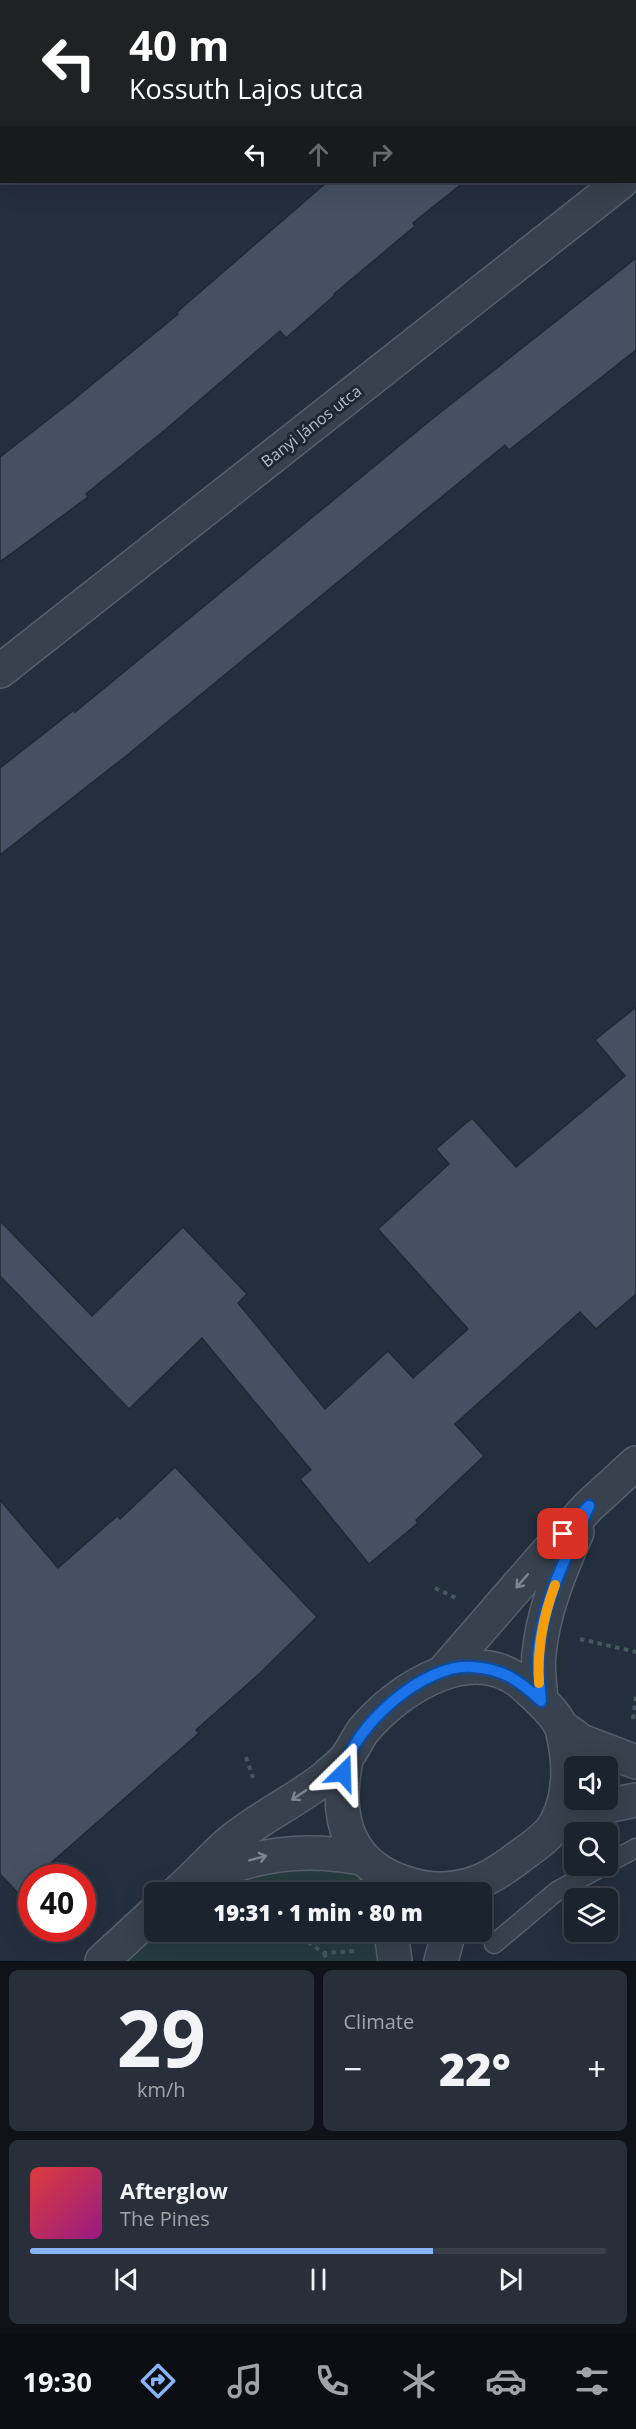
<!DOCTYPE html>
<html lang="en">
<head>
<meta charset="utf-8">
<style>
	:root { --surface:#1b232e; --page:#282f3a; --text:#f1f3f6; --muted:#a0a4aa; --line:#39404a; --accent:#8ab4f8 }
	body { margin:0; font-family:"Open Sans",sans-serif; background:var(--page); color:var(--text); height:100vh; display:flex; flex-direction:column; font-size:22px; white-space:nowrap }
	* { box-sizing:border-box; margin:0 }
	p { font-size:20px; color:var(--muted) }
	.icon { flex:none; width:33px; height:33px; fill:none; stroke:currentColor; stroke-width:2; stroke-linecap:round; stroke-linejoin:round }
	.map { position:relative; height:1961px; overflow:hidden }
	.sheet { display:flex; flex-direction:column; gap:9px; padding:9px; background:#0f1319; flex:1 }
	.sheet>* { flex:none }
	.top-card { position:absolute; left:0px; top:0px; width:636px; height:183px; box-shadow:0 6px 24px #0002,0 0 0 2px var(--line); background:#202124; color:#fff; overflow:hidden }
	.controls { position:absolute; left:564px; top:1756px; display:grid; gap:12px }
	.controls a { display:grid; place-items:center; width:54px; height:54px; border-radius:9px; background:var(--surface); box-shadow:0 6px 24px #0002,0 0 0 2px var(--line); font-size:30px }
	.speed { position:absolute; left:18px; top:1864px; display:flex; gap:12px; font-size:30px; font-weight:700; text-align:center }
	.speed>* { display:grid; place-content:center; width:78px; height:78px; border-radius:50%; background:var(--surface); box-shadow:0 6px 24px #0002,0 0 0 2px var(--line); line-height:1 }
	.speed .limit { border:9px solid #d22; background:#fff; color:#111 }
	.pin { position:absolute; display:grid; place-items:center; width:51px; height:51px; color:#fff; margin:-26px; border-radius:12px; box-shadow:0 3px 9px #0006 }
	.me { position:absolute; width:66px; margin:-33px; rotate:22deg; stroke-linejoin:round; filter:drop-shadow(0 0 4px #0008) }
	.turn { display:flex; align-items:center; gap:21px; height:126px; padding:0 30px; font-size:27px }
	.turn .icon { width:78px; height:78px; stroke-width:2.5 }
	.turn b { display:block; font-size:42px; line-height:51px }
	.lanes { display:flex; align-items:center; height:57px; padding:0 30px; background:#0003; justify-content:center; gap:30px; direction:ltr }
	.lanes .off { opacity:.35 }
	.big { font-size:45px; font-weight:800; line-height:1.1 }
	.sheet .tile { flex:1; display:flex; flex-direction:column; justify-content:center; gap:9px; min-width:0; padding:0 21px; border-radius:9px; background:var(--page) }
	.sheet .dial { align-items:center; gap:0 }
	.dial b { font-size:78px; line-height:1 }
	.song { display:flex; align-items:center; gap:18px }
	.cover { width:72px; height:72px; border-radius:9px; background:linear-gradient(135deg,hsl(0 70% 55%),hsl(310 70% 35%)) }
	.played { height:6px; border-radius:3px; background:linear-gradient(90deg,var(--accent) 70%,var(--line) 70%) }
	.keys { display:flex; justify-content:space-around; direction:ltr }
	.heat { display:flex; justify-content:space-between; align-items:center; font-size:33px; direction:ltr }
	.sheet .tiles { flex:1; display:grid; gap:9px; grid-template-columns:1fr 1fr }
	.tile:last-child { grid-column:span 2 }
	.trip { position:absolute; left:144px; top:1882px; width:348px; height:60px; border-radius:9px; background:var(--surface); box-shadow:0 6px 24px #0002,0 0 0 2px var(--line); font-weight:800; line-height:60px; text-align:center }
	.tabs { display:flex; height:96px; justify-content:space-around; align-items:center; background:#0b0e12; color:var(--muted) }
	.tabs .icon { width:42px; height:42px }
	.tabs .selected { color:var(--accent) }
	.tabs b { font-size:27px; color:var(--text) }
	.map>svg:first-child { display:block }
	.green { fill:#263c3f }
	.building { fill:#455162; stroke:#1f2835; stroke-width:1.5 }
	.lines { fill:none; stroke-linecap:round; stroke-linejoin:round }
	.service-casing { stroke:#565f6c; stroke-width:21 }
	.minor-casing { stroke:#565f6c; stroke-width:36 }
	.tertiary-casing { stroke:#565f6c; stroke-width:36 }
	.path { stroke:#44595c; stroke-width:4; stroke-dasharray:4.5 4.5; stroke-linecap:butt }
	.service { stroke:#38414e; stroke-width:18 }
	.minor { stroke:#38414e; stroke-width:33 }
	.tertiary { stroke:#38414e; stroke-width:33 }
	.oneway { stroke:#7c8592 }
	.route-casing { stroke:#114b97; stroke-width:15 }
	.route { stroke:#1a73e8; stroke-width:10 }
	.slow { stroke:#f59e0b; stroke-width:10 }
	.labels { text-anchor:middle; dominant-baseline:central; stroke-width:6; stroke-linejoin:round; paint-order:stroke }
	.street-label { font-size:16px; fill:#b4bcc9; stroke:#1d2633 }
</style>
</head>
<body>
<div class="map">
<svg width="636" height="1961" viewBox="0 0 636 1961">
	<rect width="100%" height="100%" fill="#242f3e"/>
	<path class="green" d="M232,1865L374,1869L382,1893H177Z
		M154,1932H391L395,1961H102Z"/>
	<path class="building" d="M327,182H464L413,223L415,226L334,294L335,295L286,338L280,331L165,430L86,494L88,497L0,562V457L67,405L178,314L177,312Z
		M636,258V350L509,450L505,445L126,756L0,855V768L74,710L75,712L432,419Z
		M636,1007V1294L596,1329L580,1312L455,1424L484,1456L416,1520L418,1523L369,1564L300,1479L311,1470L202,1338L129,1409L0,1276V1221L92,1316L183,1227L247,1294L238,1303L325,1409L388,1351L413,1378L468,1329L378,1229L449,1164L436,1149L472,1118L516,1167L625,1076L595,1040Z
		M175,1467L317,1617L259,1674L196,1730L199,1733L51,1863L52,1865L38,1878H32V1884L20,1895L0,1874V1500L58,1568L117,1516L120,1519Z"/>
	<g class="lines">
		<defs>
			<path id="service" d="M608,1863L636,1848
				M494,1944L557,1891L603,1866"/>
			<path id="minor" d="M0,671L621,182
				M562,1727L581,1741L636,1762
				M556,1825L597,1808L636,1800
				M391,1932L395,1961
				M441,1961L449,1932"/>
			<path id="tertiary" d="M444,1671L550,1549L589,1506L636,1463
				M541,1701C540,1685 537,1669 539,1654C543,1611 560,1571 577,1532
				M202,1878C256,1854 302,1847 361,1858
				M177,1893C195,1877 212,1858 230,1842C260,1817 296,1801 326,1777C332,1771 341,1765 346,1758C353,1750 357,1739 363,1731C399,1687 476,1639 526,1687C539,1699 560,1716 563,1733C570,1763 571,1795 556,1823C549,1837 531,1848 519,1857C506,1867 491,1878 475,1883C456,1890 431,1891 412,1885C348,1868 334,1820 346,1760
				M102,1961L154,1913"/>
		</defs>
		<use href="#service" class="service-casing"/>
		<use href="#minor" class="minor-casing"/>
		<use href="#tertiary" class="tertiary-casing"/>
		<path class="path" d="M435,1588L456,1598
			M580,1639L636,1652
			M633,1719L636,1696
			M246,1757L253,1778
			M293,1932L324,1953L355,1951
			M183,1942L193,1932
			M324,1953L328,1961"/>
		<use href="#service" class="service"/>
		<use href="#minor" class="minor"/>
		<use href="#tertiary" class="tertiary"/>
	</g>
	<defs><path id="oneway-shaft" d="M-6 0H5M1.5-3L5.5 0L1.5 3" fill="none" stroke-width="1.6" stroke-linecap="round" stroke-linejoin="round" transform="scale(1.5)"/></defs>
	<g class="oneway">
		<use href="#oneway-shaft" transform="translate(522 1581) rotate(131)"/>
		<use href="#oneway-shaft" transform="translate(299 1795) rotate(146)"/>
		<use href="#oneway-shaft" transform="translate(258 1858) rotate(-15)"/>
	</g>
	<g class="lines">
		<defs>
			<path id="route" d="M343,1773C352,1727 424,1663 472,1667C503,1669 519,1680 541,1701C540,1686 537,1670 538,1655C542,1602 568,1553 589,1506L563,1534"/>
		</defs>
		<use href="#route" class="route-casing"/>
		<use href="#route" class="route"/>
		<path class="slow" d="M539,1683C537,1650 543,1617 555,1585"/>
	</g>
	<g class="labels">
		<g class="street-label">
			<text transform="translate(311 426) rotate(-38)">Banyi János utca</text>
		</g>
	</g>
</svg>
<div class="controls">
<a><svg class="icon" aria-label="sound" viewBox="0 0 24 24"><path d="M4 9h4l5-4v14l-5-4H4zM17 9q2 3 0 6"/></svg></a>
<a><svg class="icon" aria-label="search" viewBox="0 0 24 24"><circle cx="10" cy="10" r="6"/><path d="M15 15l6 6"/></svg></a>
<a><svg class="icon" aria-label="layers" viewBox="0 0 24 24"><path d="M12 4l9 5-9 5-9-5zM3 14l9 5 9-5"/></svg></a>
</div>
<div class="speed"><div class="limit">40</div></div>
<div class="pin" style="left:563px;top:1534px;background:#d93025"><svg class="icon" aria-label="arrive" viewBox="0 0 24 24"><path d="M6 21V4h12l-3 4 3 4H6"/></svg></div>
<svg class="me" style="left:343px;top:1773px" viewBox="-20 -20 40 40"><path d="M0-17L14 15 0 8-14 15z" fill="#1a73e8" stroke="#fff" stroke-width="4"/></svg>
<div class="trip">19:31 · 1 min · 80 m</div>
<div class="top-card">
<div class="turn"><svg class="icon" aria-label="left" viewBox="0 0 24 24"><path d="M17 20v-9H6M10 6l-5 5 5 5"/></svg><div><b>40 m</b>Kossuth Lajos utca</div></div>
<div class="lanes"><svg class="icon" aria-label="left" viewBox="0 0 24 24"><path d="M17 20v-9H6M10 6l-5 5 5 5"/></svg><svg class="icon off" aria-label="ahead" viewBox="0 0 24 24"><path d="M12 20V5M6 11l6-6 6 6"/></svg><svg class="icon off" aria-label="right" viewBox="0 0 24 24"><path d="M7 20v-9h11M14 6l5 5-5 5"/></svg></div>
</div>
</div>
<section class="sheet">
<div class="tiles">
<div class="tile dial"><b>29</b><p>km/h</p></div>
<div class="tile"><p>Climate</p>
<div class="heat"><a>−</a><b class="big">22°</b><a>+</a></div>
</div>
<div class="tile">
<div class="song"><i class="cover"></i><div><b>Afterglow</b><p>The Pines</p></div></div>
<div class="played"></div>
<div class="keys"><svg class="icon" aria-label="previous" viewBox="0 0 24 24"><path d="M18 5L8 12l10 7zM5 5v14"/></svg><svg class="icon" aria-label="pause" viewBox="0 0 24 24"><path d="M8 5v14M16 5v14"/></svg><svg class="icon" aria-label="next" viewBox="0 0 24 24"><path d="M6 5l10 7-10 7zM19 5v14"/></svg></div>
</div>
</div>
</section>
<nav class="tabs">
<b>19:30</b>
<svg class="icon selected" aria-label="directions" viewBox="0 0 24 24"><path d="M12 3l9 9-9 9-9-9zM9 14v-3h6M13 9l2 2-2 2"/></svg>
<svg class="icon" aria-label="music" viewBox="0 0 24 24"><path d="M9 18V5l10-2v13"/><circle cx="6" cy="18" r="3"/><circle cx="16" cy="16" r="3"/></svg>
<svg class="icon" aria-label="phone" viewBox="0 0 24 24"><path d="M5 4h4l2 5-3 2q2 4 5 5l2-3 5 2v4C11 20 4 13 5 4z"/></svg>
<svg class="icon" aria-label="climate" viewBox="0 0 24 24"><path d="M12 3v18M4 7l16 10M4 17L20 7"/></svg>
<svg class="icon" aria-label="car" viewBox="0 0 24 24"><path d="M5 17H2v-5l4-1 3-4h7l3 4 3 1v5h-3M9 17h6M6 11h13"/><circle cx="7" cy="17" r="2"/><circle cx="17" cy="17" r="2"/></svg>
<svg class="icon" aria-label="filters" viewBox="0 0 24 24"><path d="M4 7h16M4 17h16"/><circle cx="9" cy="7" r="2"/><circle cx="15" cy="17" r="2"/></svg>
</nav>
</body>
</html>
